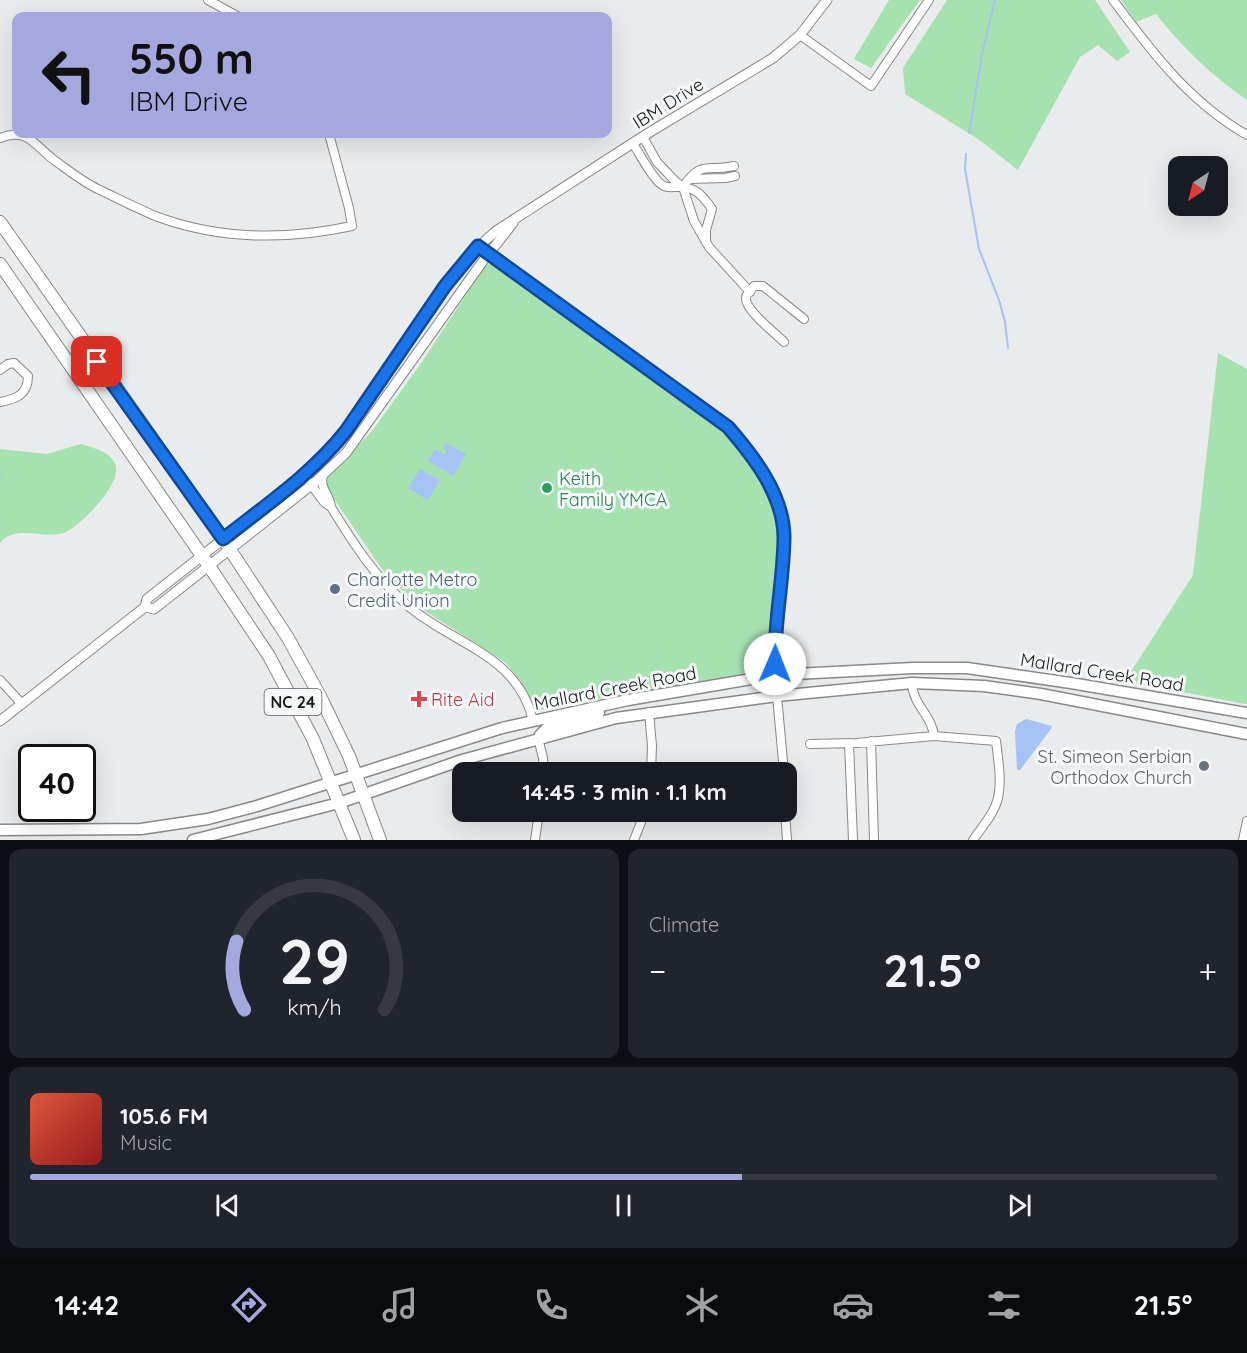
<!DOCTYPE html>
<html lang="en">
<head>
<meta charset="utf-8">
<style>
	:root { --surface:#171b24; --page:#20242c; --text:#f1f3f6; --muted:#9ea1a6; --line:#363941; --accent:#a4a8df }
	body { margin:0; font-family:Quicksand,sans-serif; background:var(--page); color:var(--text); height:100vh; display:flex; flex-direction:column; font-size:22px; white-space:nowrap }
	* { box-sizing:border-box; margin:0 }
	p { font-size:20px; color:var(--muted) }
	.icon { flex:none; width:33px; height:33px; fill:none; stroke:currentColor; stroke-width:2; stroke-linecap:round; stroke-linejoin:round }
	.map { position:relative; height:840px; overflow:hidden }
	.panel { display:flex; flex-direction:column; gap:9px; padding:9px; background:#0d0f14; flex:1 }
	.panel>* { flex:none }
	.guide { position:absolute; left:12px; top:12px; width:600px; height:126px; border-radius:12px; box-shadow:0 6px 24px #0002; background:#a4a8df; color:#111; overflow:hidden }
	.needle { width:39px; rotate:216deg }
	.fabs { position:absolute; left:1168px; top:156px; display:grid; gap:12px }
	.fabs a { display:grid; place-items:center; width:60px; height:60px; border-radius:12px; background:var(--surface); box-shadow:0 6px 24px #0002; font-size:30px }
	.speed { position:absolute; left:18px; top:744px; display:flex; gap:12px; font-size:30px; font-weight:700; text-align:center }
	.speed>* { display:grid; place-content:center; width:78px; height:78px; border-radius:50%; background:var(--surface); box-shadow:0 6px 24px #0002; line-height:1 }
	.speed .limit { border:3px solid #111; border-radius:9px; background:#fff; color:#111 }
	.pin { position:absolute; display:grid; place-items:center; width:51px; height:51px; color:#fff; margin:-26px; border-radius:12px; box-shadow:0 3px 9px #0006 }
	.me { position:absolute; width:66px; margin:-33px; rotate:1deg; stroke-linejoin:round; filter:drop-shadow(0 0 4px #0008) }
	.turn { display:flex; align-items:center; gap:21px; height:126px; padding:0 18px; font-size:27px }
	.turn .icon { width:78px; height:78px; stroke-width:2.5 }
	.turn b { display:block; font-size:42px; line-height:51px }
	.big { font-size:45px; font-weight:800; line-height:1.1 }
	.panel .card { flex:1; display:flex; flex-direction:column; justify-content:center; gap:9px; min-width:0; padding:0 21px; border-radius:12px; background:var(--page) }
	.panel .dial { align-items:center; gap:0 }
	.dial svg { height:156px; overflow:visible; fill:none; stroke:var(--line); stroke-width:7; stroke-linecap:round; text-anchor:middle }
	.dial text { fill:var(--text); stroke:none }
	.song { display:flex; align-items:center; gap:18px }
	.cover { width:72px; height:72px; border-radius:9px; background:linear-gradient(135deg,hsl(10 70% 55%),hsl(0 70% 35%)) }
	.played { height:6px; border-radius:3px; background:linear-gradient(90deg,var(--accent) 60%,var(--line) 60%) }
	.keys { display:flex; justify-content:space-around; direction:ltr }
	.heat { display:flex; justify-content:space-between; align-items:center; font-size:33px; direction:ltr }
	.panel .tiles { flex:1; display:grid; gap:9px; grid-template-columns:1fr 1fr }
	.card:last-child { grid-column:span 2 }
	.trip { position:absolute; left:452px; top:762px; width:345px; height:60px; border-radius:12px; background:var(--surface); box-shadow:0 6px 24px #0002; font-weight:800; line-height:60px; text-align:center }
	.tabs { display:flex; height:96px; justify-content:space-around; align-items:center; background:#090b0e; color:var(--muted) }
	.tabs .icon { width:42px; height:42px }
	.tabs .on { color:var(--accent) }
	.tabs b { font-size:27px; color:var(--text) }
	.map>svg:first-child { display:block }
	.green { fill:#a6e2af }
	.water { fill:#a5c3f4 }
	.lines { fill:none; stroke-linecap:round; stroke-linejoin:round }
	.stream { stroke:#a5c3f4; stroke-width:2 }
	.minor-casing { stroke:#87898a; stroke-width:10 }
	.tertiary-casing { stroke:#87898a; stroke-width:11 }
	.secondary-casing { stroke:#87898a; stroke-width:13 }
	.primary-casing { stroke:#87898a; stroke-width:14 }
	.minor { stroke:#fff; stroke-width:8 }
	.tertiary { stroke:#fff; stroke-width:9 }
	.secondary { stroke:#fff; stroke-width:10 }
	.primary { stroke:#fff; stroke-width:12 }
	.route-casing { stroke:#114b97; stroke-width:15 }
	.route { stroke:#1a73e8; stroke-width:10 }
	.leisure-dot { fill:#2e9e5b; stroke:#f6f8fa; stroke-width:2 }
	.service-dot { fill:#5c6f8a; stroke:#f6f8fa; stroke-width:2 }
	.health-dot { fill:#e0444e; stroke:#f6f8fa; stroke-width:2 }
	.worship-dot { fill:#6b7280; stroke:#f6f8fa; stroke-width:2 }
	.labels { text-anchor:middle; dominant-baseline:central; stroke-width:6; stroke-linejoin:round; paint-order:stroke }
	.shield { fill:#f6f8fa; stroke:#5b5d5d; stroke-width:1.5 }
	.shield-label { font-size:16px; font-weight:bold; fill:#191a1a }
	.street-label { font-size:18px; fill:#191a1a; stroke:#f6f8fa }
	.leisure-label { font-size:18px; fill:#27864d; stroke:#f6f8fa; text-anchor:start }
	.service-label { font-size:18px; fill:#4e5e75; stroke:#f6f8fa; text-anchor:start }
	.health-label { font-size:18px; fill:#be3a42; stroke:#f6f8fa; text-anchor:start }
	.worship-label { font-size:18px; fill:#5b616d; stroke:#f6f8fa; text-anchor:end }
</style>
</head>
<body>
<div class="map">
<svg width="1247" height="840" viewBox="0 0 1247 840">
	<rect width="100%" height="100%" fill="#e9ebed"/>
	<path class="green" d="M889,0H920L871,68L854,59Z
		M947,0H1095L1130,52L1117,61L1098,45L1080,57L1018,170L978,139L905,94L903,68Z
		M1121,0H1247V100C1211,75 1183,48 1156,14L1136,22Z
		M489,264L500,267L725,429L750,456L775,505L780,536L770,669L738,678L576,702L539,710L534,706L520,680L506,663L419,607L386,575L328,490L325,480L372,431L422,362L484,267Z
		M1218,353L1247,369V704H1245L1125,681L1193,575Z
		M81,444C93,448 110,451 115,464C123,483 82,524 66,532C45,541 16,523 0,543V449L47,454Z"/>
	<path class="water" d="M446,443L466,454L453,476L428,461L435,449L445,455L447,451L443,448Z
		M420,469L440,480L428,500L408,488Z
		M1026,719L1052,726L1051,729L1020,770H1017L1015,731L1017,724Z"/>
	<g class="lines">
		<path class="stream" d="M969,133L982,54L995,0
			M966,154L965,169L979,249L999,300L1005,322L1008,348
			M0,475H1"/>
		<defs>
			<path id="minor" d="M208,0L237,16
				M1113,0C1152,52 1189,102 1247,135
				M800,35L871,86L929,0
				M643,137L657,162L675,181L683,187L694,221L709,247L750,292
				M0,138C28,127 35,146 54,160C68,170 84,183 100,190C119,199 138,209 158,217C221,240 287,240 352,226L349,208L329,134
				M633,144C640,154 654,182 664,186C668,188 673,187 678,187C695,186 703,196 712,209L706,230V242
				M689,179L725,178L735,176
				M683,187C701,160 707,172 734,166
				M784,342C775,333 745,310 746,298C746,293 751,291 754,286H763L804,319
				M0,370L8,364L14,363L28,376C28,395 16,399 0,402
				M304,475L324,502L331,507C353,543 375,577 407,605C453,645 518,654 533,721
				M323,475C319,488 330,495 331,507
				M0,680L22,704
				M912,683C913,706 932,715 934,736
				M777,696L784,772
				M649,712L652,746L651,772
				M538,738L543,758L544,772
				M871,741L874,840
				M849,743L853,840
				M810,744L856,743L934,736L996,741C998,759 1002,780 998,798C994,814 982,827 973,840
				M785,812L787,840
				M535,840L539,812
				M634,840L645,812
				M1243,840L1247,821"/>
			<path id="tertiary" d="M479,246L728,427L760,467L781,515L784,534L774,643L777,696
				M145,607L154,609L314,483L346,453L483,261L513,223
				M0,721L145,607L147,599L307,473L332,449L347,431L445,286L479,246L496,231L650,132L773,58L800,35L827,0"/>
			<path id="secondary" d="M540,735L548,727L599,713
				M0,830L141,829L208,819L257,806L502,728L628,700L775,675L913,668H967L1071,683L1247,713
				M193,840L339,803L462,760L616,718L777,696L912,683L984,686L1041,694L1247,734"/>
			<path id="primary" d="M0,222L223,539L288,638L321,698L349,756L380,840
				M0,264L209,566L269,656L313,739L354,840"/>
		</defs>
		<use href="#minor" class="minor-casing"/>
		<use href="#tertiary" class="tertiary-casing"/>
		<use href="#secondary" class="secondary-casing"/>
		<use href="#primary" class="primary-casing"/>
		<use href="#minor" class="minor"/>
		<use href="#tertiary" class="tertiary"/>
		<use href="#secondary" class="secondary"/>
		<use href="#primary" class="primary"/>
	</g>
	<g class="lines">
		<defs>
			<path id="route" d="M97,362L223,539C266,505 312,474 346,431L445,286L478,246L728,427C754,457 783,494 784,536C784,578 774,621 775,664"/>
		</defs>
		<use href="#route" class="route-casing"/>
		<use href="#route" class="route"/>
	</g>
	<circle class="leisure-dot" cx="547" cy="488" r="6"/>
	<circle class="service-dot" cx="335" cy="589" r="6"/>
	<path class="health-dot" d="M416 690h6v6h6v6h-6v6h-6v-6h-6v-6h6z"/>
	<circle class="worship-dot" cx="1204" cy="766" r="6"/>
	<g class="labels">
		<rect class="shield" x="264.5" y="689" width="57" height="26" rx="4.5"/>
		<g class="shield-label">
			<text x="293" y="702">NC 24</text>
		</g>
		<g class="street-label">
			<text transform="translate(668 103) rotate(-32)">IBM Drive</text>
			<text transform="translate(1102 672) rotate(9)">Mallard Creek Road</text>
			<text transform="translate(615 688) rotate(-11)">Mallard Creek Road</text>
		</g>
		<g class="leisure-label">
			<text x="559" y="478">Keith<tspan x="559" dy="21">Family YMCA</tspan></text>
		</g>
		<g class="service-label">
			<text x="347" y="579">Charlotte Metro<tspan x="347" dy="21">Credit Union</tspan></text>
		</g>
		<g class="health-label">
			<text x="431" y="699">Rite Aid</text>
		</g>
		<g class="worship-label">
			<text x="1192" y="756">St. Simeon Serbian<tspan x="1192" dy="21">Orthodox Church</tspan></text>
		</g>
	</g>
</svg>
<div class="fabs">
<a><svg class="needle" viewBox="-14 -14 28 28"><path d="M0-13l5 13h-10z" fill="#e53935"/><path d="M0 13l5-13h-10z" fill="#9ea1a6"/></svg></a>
</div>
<div class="speed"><div class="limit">40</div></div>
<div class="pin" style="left:97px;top:362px;background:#d93025"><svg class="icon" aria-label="arrive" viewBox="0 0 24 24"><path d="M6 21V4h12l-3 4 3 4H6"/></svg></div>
<svg class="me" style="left:775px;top:664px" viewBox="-20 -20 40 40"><circle r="19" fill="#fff"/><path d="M0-13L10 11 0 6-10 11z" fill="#1a73e8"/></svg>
<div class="trip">14:45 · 3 min · 1.1 km</div>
<div class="guide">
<div class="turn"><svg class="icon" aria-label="left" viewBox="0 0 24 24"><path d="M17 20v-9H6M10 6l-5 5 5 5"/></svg><div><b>550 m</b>IBM Drive</div></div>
</div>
</div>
<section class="panel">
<div class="tiles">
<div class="card dial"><svg viewBox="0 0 100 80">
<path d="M14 69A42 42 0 1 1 86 69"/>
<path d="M14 69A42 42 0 0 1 10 34" stroke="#a4a8df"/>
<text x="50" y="56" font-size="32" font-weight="700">29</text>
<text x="50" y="72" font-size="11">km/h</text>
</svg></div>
<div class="card"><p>Climate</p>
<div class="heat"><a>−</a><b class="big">21.5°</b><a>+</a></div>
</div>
<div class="card">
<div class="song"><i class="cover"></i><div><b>105.6 FM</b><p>Music</p></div></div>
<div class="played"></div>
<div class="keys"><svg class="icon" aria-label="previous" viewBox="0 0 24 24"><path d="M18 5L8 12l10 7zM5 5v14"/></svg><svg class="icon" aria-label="pause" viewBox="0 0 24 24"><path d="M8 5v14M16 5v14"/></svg><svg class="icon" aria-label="next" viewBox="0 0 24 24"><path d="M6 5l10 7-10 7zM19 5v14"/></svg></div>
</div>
</div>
</section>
<nav class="tabs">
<b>14:42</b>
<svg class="icon on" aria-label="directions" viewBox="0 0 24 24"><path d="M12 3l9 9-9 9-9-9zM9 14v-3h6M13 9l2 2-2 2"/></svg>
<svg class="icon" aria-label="music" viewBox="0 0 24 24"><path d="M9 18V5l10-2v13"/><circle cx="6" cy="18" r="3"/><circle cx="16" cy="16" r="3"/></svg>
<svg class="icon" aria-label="phone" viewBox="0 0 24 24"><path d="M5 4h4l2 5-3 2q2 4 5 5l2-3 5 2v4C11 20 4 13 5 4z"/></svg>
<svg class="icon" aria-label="climate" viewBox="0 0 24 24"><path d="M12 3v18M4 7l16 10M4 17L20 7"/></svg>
<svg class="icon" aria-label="car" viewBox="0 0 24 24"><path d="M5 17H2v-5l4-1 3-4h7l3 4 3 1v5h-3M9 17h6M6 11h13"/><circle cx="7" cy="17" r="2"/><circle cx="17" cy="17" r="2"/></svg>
<svg class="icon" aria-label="filters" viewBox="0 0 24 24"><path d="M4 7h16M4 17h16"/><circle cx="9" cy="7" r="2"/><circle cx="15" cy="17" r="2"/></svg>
<b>21.5°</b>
</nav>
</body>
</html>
